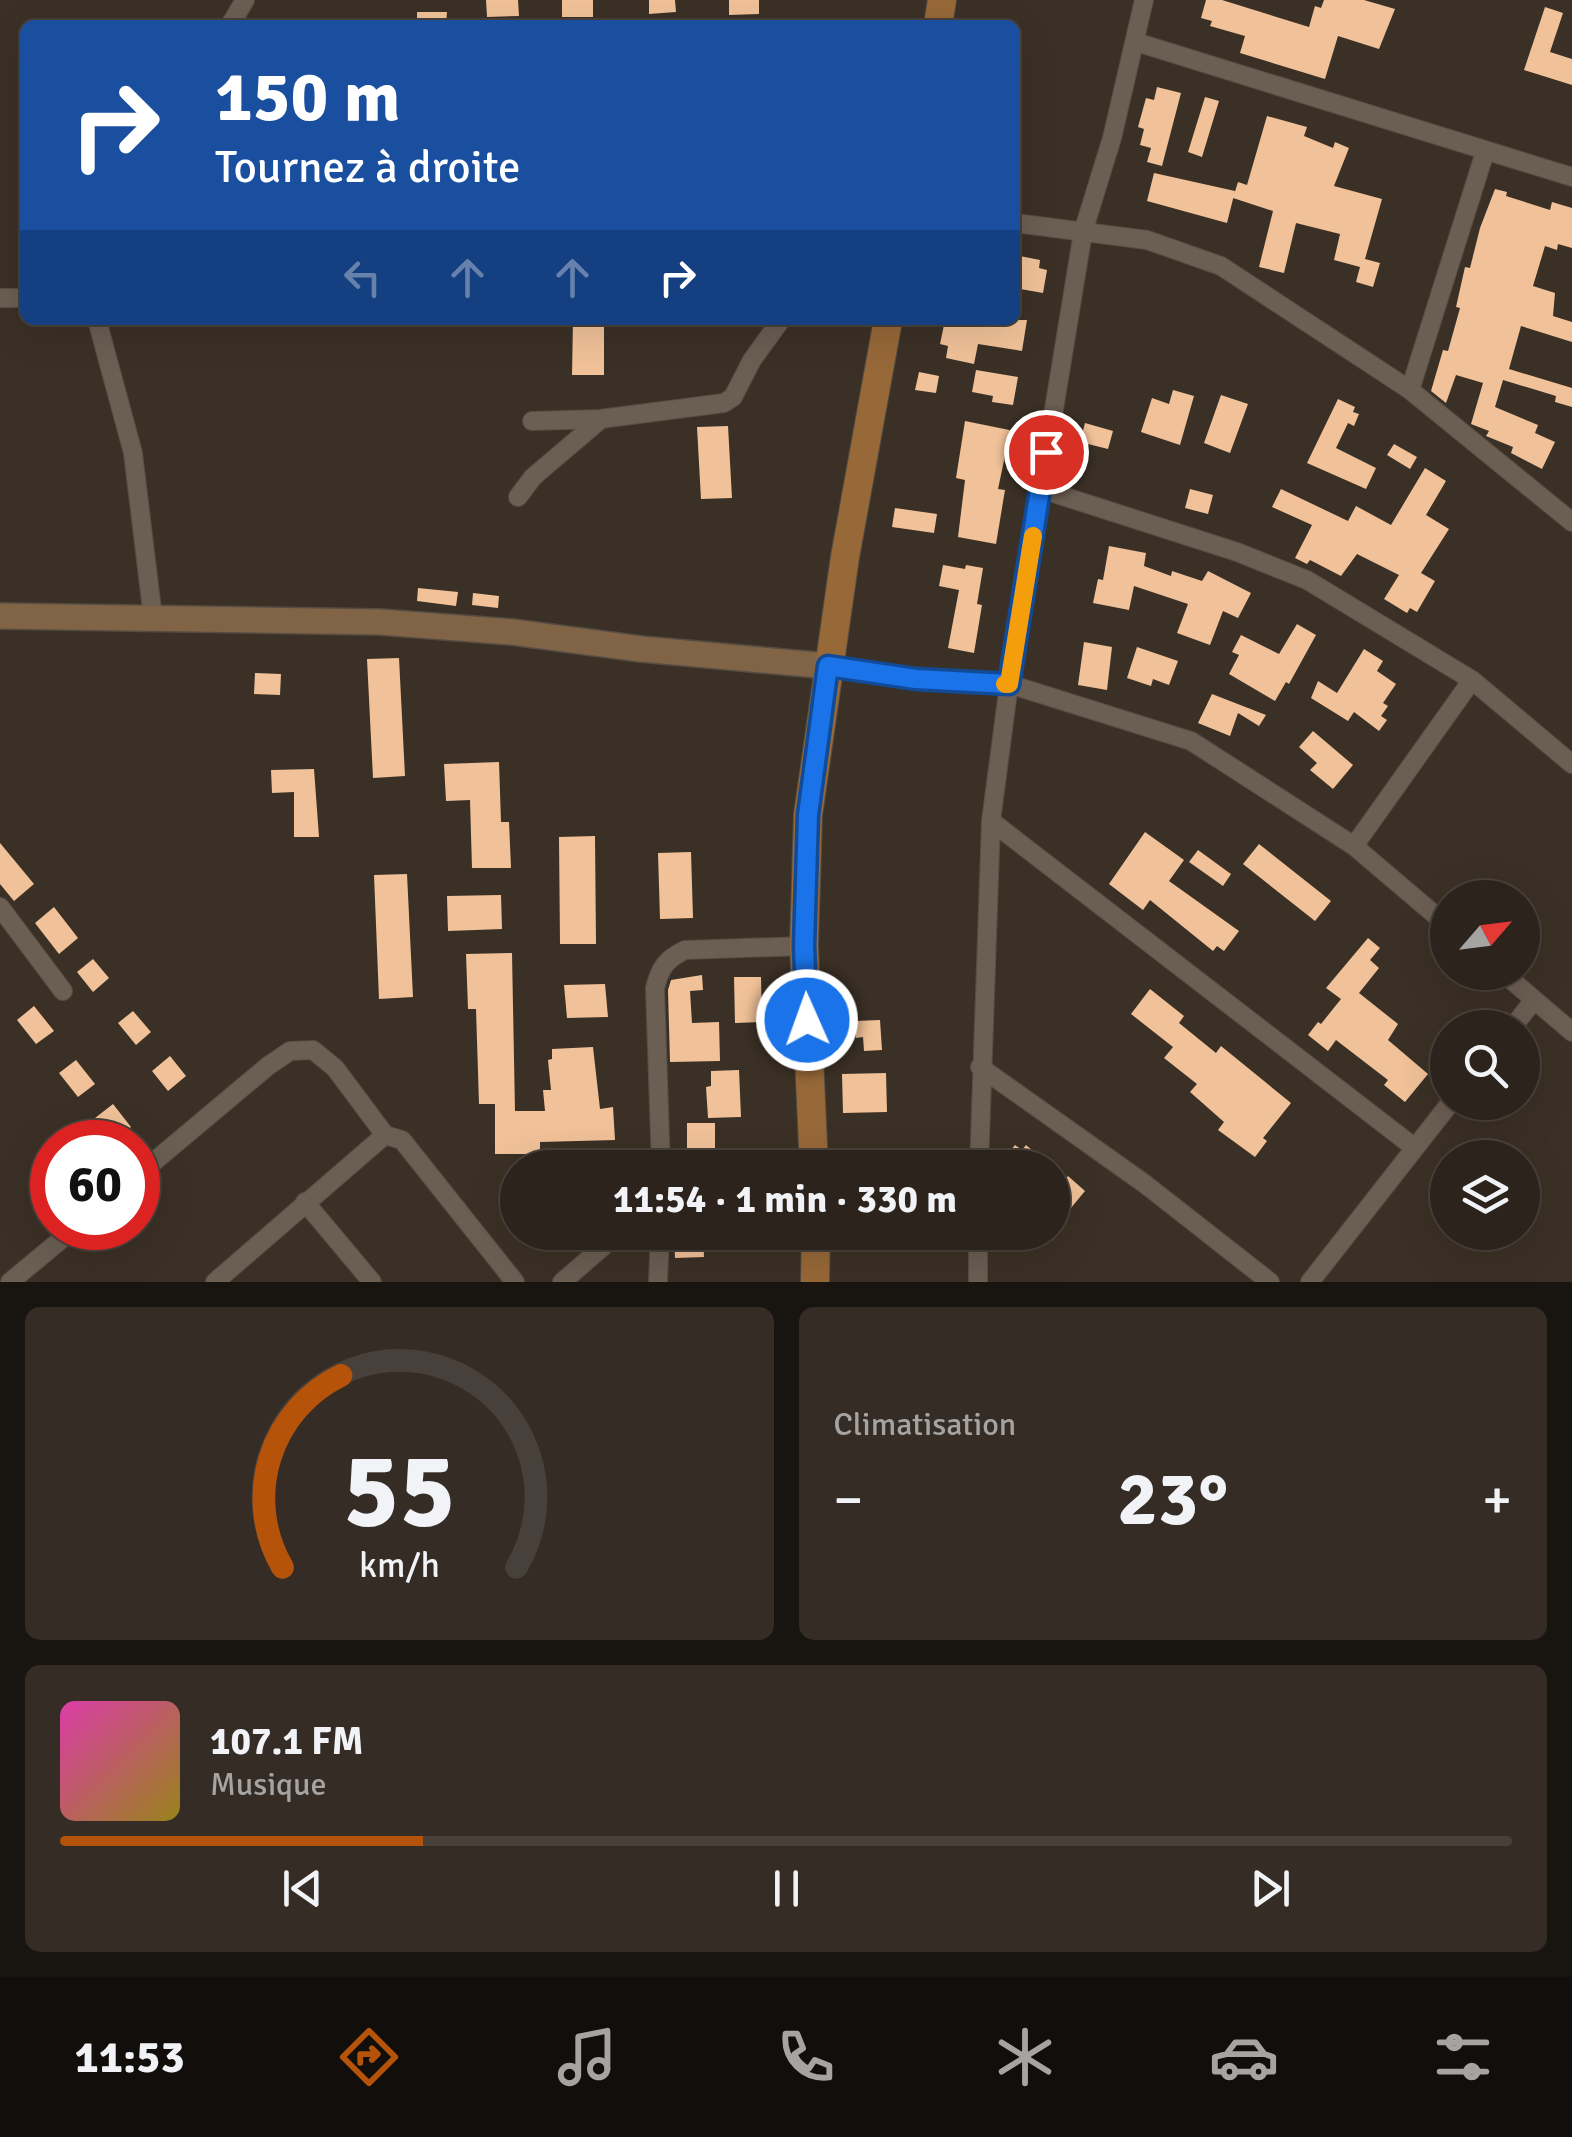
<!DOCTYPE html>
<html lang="fr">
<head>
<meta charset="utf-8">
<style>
	:root { --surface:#2c241c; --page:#342c25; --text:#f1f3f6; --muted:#a6a4a3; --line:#48413b; --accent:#b45309 }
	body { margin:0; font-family:Signika,sans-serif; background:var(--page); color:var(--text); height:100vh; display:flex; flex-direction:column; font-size:38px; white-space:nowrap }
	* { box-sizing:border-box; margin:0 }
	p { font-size:32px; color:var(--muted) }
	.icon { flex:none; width:55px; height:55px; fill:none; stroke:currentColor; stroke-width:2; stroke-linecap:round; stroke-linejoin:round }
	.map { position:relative; height:1282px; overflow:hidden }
	.side { display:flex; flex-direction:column; gap:25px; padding:25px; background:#18140f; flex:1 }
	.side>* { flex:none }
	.top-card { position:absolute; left:20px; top:20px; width:1000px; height:305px; border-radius:15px; box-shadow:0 10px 40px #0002,0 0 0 2px var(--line); background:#1a4fa0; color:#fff; overflow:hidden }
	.needle { width:65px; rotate:62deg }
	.tools { position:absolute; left:1430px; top:880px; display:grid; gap:20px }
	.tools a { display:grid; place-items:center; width:110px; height:110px; border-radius:50%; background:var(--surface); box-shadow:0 10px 40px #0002,0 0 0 2px var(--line); font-size:50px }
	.speed { position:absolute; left:30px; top:1120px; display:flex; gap:20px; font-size:50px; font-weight:700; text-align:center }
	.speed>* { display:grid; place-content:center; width:130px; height:130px; border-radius:50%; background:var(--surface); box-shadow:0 10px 40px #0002,0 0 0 2px var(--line); line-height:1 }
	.speed .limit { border:15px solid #d22; background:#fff; color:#111 }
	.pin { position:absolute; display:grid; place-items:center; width:85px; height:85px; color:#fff; margin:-42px; border:5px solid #fff; border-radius:50%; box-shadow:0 2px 10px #0007 }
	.me { position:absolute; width:110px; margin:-55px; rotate:358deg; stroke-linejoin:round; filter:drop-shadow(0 0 8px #0008) }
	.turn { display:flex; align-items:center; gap:35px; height:210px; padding:0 30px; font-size:45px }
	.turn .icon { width:130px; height:130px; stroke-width:2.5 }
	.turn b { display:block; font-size:70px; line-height:85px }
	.lanes { display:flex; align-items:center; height:95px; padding:0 30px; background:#0003; justify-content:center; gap:50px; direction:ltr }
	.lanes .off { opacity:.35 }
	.big { font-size:75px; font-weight:800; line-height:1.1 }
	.side .card { flex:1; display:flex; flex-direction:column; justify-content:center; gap:15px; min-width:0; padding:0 35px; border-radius:15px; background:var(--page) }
	.side .dial { align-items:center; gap:0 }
	.dial svg { height:260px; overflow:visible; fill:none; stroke:var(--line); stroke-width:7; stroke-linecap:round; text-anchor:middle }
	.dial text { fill:var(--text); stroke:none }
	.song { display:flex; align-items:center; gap:30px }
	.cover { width:120px; height:120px; border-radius:15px; background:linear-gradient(135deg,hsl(320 70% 55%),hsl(50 70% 35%)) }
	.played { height:10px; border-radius:5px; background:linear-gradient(90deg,var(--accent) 25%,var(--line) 25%) }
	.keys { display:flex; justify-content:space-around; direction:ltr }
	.heat { display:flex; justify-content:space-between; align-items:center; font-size:55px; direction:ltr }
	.side .tiles { flex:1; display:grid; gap:25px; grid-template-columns:1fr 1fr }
	.card:last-child { grid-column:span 2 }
	.trip { position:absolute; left:500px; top:1150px; width:570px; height:100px; border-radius:50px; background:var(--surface); box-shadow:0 10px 40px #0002,0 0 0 2px var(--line); font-weight:800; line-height:100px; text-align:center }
	.tabs { display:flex; height:160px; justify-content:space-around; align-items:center; background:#120e0b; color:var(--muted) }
	.tabs .icon { width:70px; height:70px }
	.tabs .active { color:var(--accent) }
	.tabs b { font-size:45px; color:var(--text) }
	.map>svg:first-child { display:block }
	.building { fill:#f1c299 }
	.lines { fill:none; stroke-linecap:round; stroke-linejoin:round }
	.street-casing { stroke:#554c43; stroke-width:20 }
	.secondary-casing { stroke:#554c43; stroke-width:28 }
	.primary-casing { stroke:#554c43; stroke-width:30 }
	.street { stroke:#6b5e53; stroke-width:18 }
	.secondary { stroke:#816346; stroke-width:25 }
	.primary { stroke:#976838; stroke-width:28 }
	.route-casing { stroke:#114b97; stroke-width:25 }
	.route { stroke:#1a73e8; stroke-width:18 }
	.slow { stroke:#f59e0b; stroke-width:18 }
</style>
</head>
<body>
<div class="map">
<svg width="1572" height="1282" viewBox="0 0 1572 1282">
	<rect width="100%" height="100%" fill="#3b3025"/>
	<path class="building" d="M486,0H518L519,16L487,17Z
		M562,0H593V17H562Z
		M649,0H675L676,12L649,14Z
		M729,0H759V14L729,15Z
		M1206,0H1222L1309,27L1315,6L1321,8L1324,0H1364L1395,9L1379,49L1338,36L1325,79L1240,53L1245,36L1210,26L1212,21L1201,18Z
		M1545,7L1563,13L1550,52L1572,59V85L1524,70Z
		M417,12H447L446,25H417Z
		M1157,87L1181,93L1162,166L1147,162L1151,148L1140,145L1144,129L1138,127L1146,98L1154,100Z
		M1205,97L1219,101L1202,157L1188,152Z
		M1267,116L1307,127L1304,136L1333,148L1335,142L1349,148L1334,186L1382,199L1365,259L1380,263L1373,287L1356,282L1360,267L1334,260L1340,234L1296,223L1284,273L1259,267L1273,211L1233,198L1238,182L1247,185Z
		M1154,173L1235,191L1227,223L1147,201Z
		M1495,189L1507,192L1506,196L1550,210L1552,202L1572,208V248L1558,244L1557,250L1545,246L1533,286L1555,293L1553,316L1572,322V342L1521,326L1509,369L1572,388V407L1555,402L1556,396L1503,380L1495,407L1538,425L1535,433L1555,442L1542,469L1511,453L1513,447L1486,436L1489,431L1471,424L1483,383L1456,375L1446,403L1431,391L1443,350L1448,351L1460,308L1456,307L1465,267L1470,268L1480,228Z
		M1015,255L1040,260L1039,268L1047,270L1043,293L1015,288Z
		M573,320H604V375H572Z
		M951,320H1027L1022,351L978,344L974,364L946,358L948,346L940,344L944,325L950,326Z
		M976,370L1018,377L1013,405L992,402L993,396L972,392Z
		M919,372L939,376L936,393L915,390Z
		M1173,390L1194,396L1180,445L1141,432L1152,398L1169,404Z
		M1221,395L1248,404L1230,453L1204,443Z
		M1338,399L1355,407L1353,412L1359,414L1354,426L1348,423L1336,448L1376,468L1366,489L1307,463Z
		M965,421L1024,433L1020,459L1005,456L998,489L1005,490L996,544L958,537L965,480L956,478Z
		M1085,423L1113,431L1108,449L1080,442Z
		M728,426L732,498L701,499L697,427Z
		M1394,444L1417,457L1410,469L1387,455Z
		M1425,468L1446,481L1426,515L1449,529L1421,573L1435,581L1417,612L1410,608L1407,613L1384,599L1399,575L1357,554L1341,576L1310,560L1307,564L1295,558L1312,525L1272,507L1281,489L1348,521L1356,506L1391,525Z
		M1190,489L1213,495L1208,514L1185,508Z
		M895,508L937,514L934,533L892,527Z
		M1109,546L1146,553L1144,566L1171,576L1172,571L1202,581L1208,571L1251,593L1238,618L1223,611L1210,645L1177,633L1188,604L1134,586L1129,610L1093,603L1098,579L1103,580Z
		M943,565L965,569L966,565L983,568L977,604L982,605L974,653L948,648L959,590L939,586Z
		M418,588L458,592L456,606L417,601Z
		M473,593L499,596L498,608L472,605Z
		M1297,624L1316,635L1289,684L1286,682L1275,701L1229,674L1239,655L1232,652L1241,635L1279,654Z
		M1084,642L1112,647L1107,690L1078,685Z
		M1137,647L1178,661L1169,685L1153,679L1151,686L1127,678Z
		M1364,649L1383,661L1377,671L1396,684L1383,703L1388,706L1381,716L1387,720L1379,731L1354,712L1348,721L1311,698L1318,681L1337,693Z
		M399,658L405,776L373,778L367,659Z
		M255,673L281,674L280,695L254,694Z
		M1212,694L1266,715L1259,726L1238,713L1230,736L1198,723Z
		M1313,731L1353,765L1333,789L1310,770L1317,763L1299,747Z
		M499,762L501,822H509L511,868H472L470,800L446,801L444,764Z
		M314,769L319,837H294V792L272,793L271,770Z
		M1145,832L1184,860L1169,881L1239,931L1224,951L1217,946L1213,951L1150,900L1143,910L1109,884Z
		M595,836L596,944H560L559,837Z
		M0,843L34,884L14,901L0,884Z
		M1259,844L1331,901L1315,921L1243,864Z
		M1198,850L1231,874L1223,886L1189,862Z
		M691,852L693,918L660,919L658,853Z
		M407,874L413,997L379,999L374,875Z
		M501,895L502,929L448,931L447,896Z
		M54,907L78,938L59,954L35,923Z
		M1368,938L1380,948L1370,960L1379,968L1359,993L1398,1024L1388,1040L1428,1074L1405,1102L1384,1085L1388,1080L1336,1040L1328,1051L1308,1035L1318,1022L1321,1024L1341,999L1326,988Z
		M512,953L515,1111H545L543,1090H551L548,1060L552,1059V1049L593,1047L600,1109L613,1107L615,1140L540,1142V1154H495V1104H479L476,1009H468L466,954Z
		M93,959L109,978L93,992L77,972Z
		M702,975L703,990L690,991L692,1023L719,1022L720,1061L670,1062L668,990L671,980Z
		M734,977H761L762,1022L735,1023Z
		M605,984L608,1017L567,1018L564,985Z
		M1150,989L1184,1016L1179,1023L1216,1053L1221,1046L1291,1103L1263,1138L1267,1141L1255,1157L1218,1130L1224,1122L1190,1092L1197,1084L1164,1058L1173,1047L1131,1014Z
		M34,1006L54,1031L36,1044L17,1020Z
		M133,1011L151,1032L136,1045L118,1023Z
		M880,1020L882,1050L864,1051L863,1037L856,1038L855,1021Z
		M170,1056L186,1076L168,1091L152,1071Z
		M76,1060L95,1084L78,1097L59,1073Z
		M739,1070L741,1117L708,1118L706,1087L711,1086V1071Z
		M886,1073L887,1112L843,1113L842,1074Z
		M113,1104L131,1127L114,1140L95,1118Z
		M687,1123H715V1160H696V1152H687Z
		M1015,1145L1022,1150L1026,1145L1053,1168H997Z
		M1068,1176L1085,1191L1066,1214L1052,1203V1184L1059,1177L1064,1181Z
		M674,1232H703L704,1257L675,1258Z"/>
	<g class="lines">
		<defs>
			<path id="street" d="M230,25L245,0
				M1136,42L1572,177
				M1015,223L1147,240L1221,266L1410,390L1572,522
				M0,298H25
				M97,320L133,453L153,618
				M1410,390L1485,152
				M532,421L600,419L724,403L733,397L752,360L781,320
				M1041,489L1237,552L1307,580L1472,680L1572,764
				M518,497L533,477L600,420
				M828,666L917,679L1009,684L1191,741L1354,846L1448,926
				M991,821L1415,1148
				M1354,846L1472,680
				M0,907L63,991
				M1502,972L1572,1032
				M1512,1028L1534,1000
				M980,1067L1145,1184L1270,1282
				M661,1168L655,988C660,968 666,959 685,950L804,946
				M979,1168L991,821L1009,684L1083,232L1112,138L1144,0
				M138,1175L268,1066L290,1051L313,1050L335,1068L385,1135
				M305,1202L372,1282
				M10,1282L75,1228
				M215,1282L385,1135L402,1140L515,1282
				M562,1282L620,1232
				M658,1282L660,1232
				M978,1282V1232
				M1310,1282L1451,1102"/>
			<path id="secondary" d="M0,616L380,622L512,632L641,649L828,666"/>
			<path id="primary" d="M938,25L942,0
				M814,1168L804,946L808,815L845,557L888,320
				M815,1282L816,1232"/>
		</defs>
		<use href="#street" class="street-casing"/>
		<use href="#secondary" class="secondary-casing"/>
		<use href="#primary" class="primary-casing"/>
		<use href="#street" class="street"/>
		<use href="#secondary" class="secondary"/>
		<use href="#primary" class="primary"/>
	</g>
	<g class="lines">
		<defs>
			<path id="route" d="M807,1020L804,946L808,815L828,666L916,679L1009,684L1046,452"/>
		</defs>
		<use href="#route" class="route-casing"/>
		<use href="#route" class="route"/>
		<path class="slow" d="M1005,684H1009L1033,536"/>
	</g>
</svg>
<div class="tools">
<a><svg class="needle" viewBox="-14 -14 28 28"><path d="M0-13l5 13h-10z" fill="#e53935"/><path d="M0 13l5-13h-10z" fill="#a6a4a3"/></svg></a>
<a><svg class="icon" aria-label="search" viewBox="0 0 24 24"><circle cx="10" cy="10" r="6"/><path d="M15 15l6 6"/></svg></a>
<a><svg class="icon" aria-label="layers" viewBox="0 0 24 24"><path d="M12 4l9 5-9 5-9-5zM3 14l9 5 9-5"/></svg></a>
</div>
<div class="speed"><div class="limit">60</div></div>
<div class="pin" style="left:1046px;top:452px;background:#d93025"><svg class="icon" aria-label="arrive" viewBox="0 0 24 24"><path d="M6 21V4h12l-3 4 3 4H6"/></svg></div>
<svg class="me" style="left:807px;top:1020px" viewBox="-20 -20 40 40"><circle r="17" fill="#1a73e8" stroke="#fff" stroke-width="3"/><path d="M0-11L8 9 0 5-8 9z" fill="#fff"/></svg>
<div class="trip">11:54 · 1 min · 330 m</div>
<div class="top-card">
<div class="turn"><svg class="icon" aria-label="right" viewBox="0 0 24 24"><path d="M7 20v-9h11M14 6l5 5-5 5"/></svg><div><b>150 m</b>Tournez à droite</div></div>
<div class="lanes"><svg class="icon off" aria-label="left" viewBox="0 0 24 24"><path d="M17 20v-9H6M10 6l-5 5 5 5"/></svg><svg class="icon off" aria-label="ahead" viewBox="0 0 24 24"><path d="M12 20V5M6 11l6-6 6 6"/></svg><svg class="icon off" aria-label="ahead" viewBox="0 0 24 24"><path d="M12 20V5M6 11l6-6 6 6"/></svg><svg class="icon" aria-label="right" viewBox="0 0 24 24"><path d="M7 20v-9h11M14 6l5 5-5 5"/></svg></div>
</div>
</div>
<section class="side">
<div class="tiles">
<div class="card dial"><svg viewBox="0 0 100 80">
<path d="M14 69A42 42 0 1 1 86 69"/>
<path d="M14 69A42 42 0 0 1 32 10" stroke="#b45309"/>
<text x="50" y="56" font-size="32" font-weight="700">55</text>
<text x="50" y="72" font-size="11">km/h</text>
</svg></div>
<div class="card"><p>Climatisation</p>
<div class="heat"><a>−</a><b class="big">23°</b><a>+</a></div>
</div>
<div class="card">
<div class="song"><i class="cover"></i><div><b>107.1 FM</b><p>Musique</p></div></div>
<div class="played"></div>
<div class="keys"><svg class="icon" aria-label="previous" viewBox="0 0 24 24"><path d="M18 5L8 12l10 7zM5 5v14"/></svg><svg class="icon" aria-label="pause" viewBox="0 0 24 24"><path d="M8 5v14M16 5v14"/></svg><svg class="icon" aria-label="next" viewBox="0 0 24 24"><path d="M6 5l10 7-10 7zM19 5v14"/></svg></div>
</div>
</div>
</section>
<nav class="tabs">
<b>11:53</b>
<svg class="icon active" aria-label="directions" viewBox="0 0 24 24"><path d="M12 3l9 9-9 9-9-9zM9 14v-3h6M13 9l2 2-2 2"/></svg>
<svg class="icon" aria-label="music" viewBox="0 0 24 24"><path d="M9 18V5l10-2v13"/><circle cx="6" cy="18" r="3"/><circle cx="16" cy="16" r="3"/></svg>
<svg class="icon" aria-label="phone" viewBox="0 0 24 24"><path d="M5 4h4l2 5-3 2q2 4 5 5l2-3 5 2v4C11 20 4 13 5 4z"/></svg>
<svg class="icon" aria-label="climate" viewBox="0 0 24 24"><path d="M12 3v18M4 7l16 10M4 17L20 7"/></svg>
<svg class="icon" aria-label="car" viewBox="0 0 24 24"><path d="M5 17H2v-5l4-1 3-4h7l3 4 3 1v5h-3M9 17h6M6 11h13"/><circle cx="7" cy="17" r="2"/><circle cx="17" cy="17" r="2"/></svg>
<svg class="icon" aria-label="filters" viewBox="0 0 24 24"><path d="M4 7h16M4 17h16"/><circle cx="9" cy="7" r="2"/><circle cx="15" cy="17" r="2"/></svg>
</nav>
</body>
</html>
